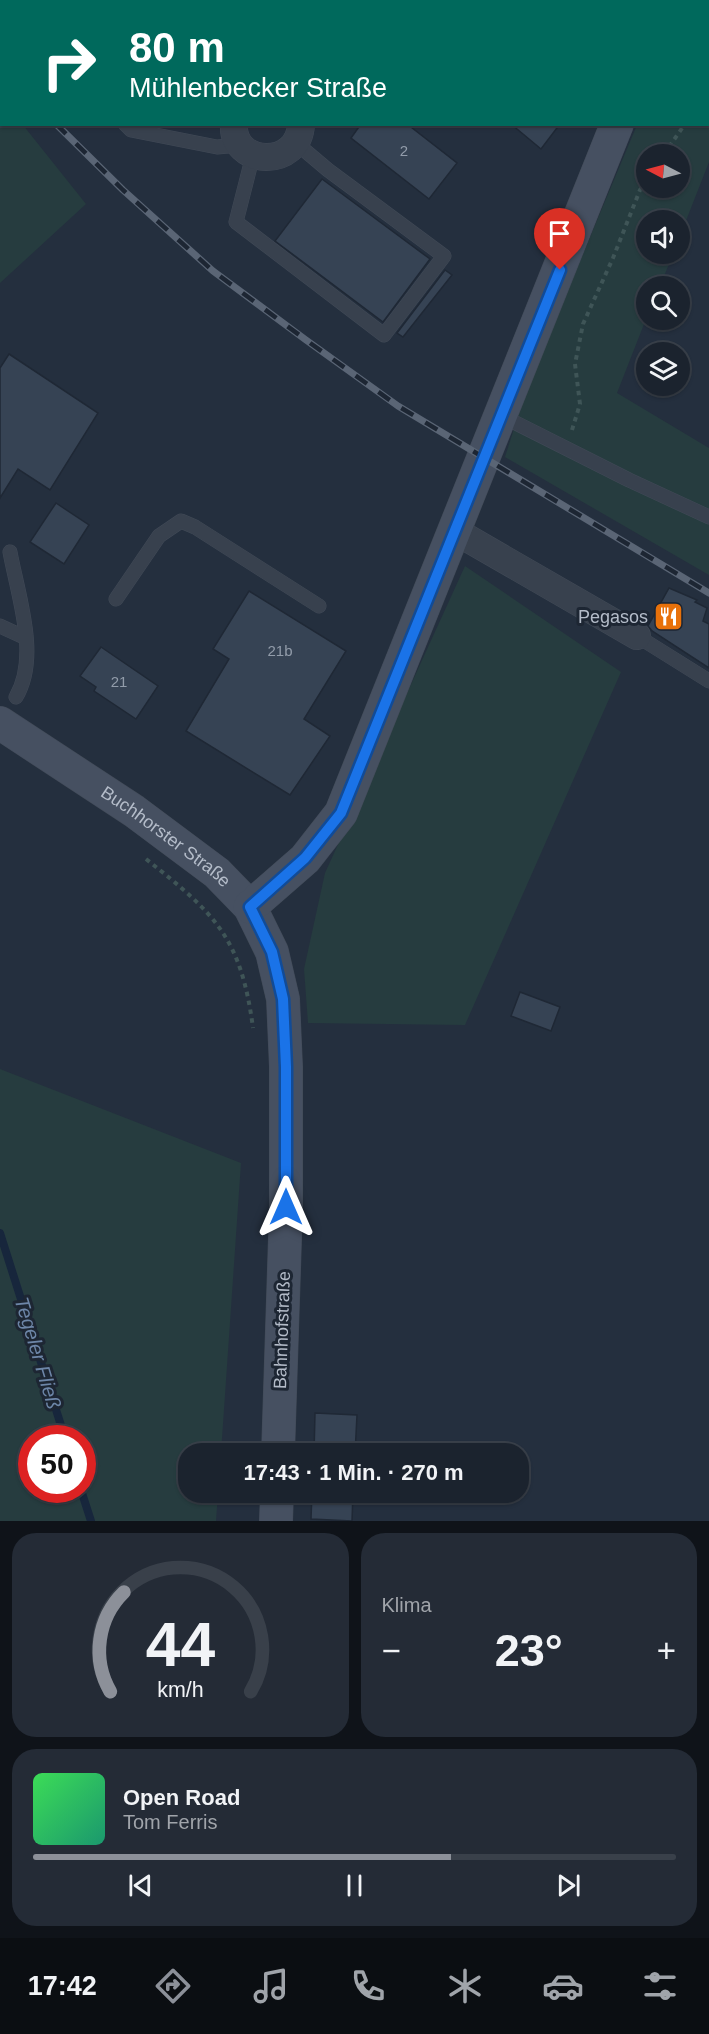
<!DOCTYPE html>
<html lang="de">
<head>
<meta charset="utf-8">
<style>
	:root { --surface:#1b232e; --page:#242b36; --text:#f1f3f6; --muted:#a0a4aa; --line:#39404a; --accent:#8c9099 }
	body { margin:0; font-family:Arial,sans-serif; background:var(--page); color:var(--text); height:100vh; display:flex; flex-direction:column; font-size:22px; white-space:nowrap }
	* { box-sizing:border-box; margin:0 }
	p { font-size:20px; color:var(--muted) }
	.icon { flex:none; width:33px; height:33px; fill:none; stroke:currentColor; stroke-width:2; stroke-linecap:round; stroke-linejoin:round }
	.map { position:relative; height:1521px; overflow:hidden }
	.side { display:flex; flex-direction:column; gap:12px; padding:12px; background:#0f1319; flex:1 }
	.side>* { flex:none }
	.banner { position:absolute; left:0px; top:0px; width:710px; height:126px; box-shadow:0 2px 4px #0004,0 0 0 2px var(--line); background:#00695c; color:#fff; overflow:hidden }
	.needle { width:39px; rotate:276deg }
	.buttons { position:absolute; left:636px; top:144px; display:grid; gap:12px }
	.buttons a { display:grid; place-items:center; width:54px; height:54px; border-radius:50%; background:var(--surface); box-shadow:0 2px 4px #0004,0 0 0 2px var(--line); font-size:30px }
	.speed { position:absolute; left:18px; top:1425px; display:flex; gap:12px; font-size:30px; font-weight:700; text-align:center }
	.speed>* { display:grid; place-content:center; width:78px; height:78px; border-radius:50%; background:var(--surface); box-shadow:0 2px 4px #0004,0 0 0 2px var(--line); line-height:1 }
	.speed .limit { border:9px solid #d22; background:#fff; color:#111 }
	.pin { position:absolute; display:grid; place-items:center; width:51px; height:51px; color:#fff; margin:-62px -26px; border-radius:50% 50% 50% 0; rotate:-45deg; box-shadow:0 0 6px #0007 }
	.pin .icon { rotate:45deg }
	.me { position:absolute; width:66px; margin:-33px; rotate:0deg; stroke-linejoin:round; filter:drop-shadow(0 0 4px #0008) }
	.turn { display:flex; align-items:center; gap:21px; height:126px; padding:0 30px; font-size:27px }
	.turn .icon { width:78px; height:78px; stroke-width:2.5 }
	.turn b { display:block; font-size:42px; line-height:51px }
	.big { font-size:45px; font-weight:800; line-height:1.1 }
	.side .widget { flex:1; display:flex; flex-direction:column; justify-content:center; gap:9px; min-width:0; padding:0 21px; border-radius:24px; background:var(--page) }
	.side .dial { align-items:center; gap:0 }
	.dial svg { height:156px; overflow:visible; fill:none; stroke:var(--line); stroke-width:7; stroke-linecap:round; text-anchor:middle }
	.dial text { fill:var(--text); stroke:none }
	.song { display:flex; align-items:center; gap:18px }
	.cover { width:72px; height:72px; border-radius:9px; background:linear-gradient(135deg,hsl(130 70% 55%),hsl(160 70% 35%)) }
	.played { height:6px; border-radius:3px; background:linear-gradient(90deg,var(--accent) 65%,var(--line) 65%) }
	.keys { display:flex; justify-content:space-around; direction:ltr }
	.heat { display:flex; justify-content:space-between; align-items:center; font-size:33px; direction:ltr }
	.side .tiles { flex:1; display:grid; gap:12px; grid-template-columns:1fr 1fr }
	.widget:last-child { grid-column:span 2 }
	.trip { position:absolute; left:178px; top:1443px; width:351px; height:60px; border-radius:24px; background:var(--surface); box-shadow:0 2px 4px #0004,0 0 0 2px var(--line); font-weight:800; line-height:60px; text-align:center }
	.tab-bar { display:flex; height:96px; justify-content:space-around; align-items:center; background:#0b0e12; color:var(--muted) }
	.tab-bar .icon { width:42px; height:42px }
	.tab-bar .active { color:var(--accent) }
	.tab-bar b { font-size:27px; color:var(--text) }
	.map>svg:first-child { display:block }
	.green { fill:#263c3f; fill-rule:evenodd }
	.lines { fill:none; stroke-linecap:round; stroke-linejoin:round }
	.stream { stroke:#17263c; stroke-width:8 }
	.building { fill:#364354; stroke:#1f2835; stroke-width:1.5 }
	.lane-casing { stroke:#414a57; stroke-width:15 }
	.street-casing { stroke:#414a57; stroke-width:28 }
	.secondary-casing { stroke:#414a57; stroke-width:34 }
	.path { stroke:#3f5557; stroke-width:4; stroke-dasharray:4.5 4.5; stroke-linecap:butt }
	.lane { stroke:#38414e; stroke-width:14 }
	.street { stroke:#38414e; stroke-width:27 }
	.secondary { stroke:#465061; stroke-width:33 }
	.rail-casing { stroke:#5a6575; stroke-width:7 }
	.rail { stroke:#1d2633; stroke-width:4.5; stroke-dasharray:14; stroke-linecap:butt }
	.route-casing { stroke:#114b97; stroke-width:15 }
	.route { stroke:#1a73e8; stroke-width:10 }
	.labels { text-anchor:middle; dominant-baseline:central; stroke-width:6; stroke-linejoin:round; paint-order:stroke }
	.number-label { font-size:15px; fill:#929caa }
	.poi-label { font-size:18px; fill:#b4bcc9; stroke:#1d2633; text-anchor:end }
	.street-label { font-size:18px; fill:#b4bcc9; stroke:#1d2633 }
	.water-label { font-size:20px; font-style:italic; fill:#6d86a8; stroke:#1d2633 }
</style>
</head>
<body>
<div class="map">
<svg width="709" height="1521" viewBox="0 0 709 1521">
	<rect width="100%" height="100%" fill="#242f3e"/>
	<path class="green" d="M692,0H709V162L680,236V220H646V254H673L660,286H646V319L617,393L709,448V575L505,457L528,385L637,125L708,124V2ZM646,154H680V188H646Z
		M0,95L2,124L23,125L86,204L0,283Z
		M465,566L621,672L465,1025L308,1023L304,969L325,873Z
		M0,1069L241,1163L221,1453L189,1454V1492L218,1493L216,1521H0ZM32,1438H82V1490H32Z"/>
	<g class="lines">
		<path class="stream" d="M0,1233L65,1438
			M81,1490L91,1521"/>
	</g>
	<path class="building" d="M361,124H407L457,163L429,199L351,138Z
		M511,124H560L541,149Z
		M322,179L430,259L383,322L275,241Z
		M445,270L452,275L403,337L397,333Z
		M9,354L98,413L50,490L18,469L0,498V368Z
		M56,503L89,525L64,564L30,542Z
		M669,588L697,600L695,602L707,608L703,621L709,624V668L652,631L648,626Z
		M249,591L346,651L304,719L330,736L290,795L186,731L229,659L213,649Z
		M101,647L158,686L136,719L94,691L96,687L80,676Z
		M520,992L560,1007L551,1031L511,1016Z
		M315,1413L357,1415L355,1454H314Z
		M312,1492H353L352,1521L311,1519Z"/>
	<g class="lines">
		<defs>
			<path id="lane" d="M304,0L306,2
				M125,124L131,130L217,147L240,145
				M253,155L236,222L384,335L444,256L328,170L296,143
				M502,416L629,480L709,517
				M10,552C18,596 40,657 16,697
				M116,599L159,536L181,521L195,527L319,606
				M0,626L26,638
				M637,636L709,681"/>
			<path id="street" d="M365,2L366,0
				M234,124C231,166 299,170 301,124
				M455,531L637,636"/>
			<g id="secondary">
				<path d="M665,2L666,0"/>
				<path id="s1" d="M0,723L134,811L217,873L250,907L272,952L283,999L286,1067V1207L278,1454"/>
				<path d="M250,907L305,859L341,813L617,124"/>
				<path d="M276,1521L277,1492"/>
			</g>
		</defs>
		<use href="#lane" class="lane-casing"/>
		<use href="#street" class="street-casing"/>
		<use href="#secondary" class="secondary-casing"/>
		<path class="path" d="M708,87L709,85
			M664,154L685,124
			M572,430L580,404L575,364L583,324L613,258L640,190L646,180
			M146,859C215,914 241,937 253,1028"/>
		<use href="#lane" class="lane"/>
		<use href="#street" class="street"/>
		<use href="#secondary" class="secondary"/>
		<defs>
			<path id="rail" d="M0,61L2,63
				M56,124L123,190L213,271L306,340L398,406L709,593"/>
		</defs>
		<use href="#rail" class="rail-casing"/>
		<use href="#rail" class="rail"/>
	</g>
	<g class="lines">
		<defs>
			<path id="route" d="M286,1207V1067L283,999L272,952L250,907L305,858L341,813L560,270"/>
		</defs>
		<use href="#route" class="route-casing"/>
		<use href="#route" class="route"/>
	</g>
	<defs>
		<symbol id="restaurant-square" viewBox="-11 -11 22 22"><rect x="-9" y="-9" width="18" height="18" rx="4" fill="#e8710a" stroke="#1d2633"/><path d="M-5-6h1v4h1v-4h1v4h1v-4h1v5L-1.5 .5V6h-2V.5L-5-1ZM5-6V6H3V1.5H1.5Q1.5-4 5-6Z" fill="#fff"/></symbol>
	</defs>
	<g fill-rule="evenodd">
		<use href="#restaurant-square" x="652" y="600" width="33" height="33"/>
	</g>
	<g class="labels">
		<g class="number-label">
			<text x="404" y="150">2</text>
			<text x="280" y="650">21b</text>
			<text x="119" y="681">21</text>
		</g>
		<g class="poi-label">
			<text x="648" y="617">Pegasos</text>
		</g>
		<g class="street-label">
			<text stroke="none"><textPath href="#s1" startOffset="201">Buchhorster Straße</textPath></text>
			<text transform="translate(282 1330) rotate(-88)">Bahnhofstraße</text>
		</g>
		<g class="water-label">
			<text transform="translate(38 1353) rotate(73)">Tegeler Fließ</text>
		</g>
	</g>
</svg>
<div class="buttons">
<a><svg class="needle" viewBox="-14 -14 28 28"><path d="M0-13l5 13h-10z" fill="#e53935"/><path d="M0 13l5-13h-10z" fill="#a0a4aa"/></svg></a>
<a><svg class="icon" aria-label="sound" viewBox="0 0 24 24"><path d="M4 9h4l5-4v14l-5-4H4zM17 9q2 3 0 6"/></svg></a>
<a><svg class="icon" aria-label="search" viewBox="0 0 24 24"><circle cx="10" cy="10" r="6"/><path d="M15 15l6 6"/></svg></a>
<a><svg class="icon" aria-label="layers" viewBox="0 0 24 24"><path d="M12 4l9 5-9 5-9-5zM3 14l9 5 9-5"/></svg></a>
</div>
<div class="speed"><div class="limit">50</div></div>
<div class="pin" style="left:560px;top:270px;background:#d93025"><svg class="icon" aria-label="arrive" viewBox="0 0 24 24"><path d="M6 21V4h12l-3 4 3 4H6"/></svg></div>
<svg class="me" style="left:286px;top:1207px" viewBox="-20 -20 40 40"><path d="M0-17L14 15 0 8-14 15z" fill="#1a73e8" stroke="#fff" stroke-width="4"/></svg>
<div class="trip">17:43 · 1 Min. · 270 m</div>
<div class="banner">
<div class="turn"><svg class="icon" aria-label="right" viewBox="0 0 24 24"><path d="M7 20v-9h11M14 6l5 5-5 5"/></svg><div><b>80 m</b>Mühlenbecker Straße</div></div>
</div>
</div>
<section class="side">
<div class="tiles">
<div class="widget dial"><svg viewBox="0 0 100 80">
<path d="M14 69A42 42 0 1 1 86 69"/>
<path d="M14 69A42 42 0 0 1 21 18" stroke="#8c9099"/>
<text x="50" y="56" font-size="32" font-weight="700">44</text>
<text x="50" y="72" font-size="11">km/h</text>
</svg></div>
<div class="widget"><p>Klima</p>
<div class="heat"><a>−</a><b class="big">23°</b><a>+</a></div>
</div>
<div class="widget">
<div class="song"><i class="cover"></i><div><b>Open Road</b><p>Tom Ferris</p></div></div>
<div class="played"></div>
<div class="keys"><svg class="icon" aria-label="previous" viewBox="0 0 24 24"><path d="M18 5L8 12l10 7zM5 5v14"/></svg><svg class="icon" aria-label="pause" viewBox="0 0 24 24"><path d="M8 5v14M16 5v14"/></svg><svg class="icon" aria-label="next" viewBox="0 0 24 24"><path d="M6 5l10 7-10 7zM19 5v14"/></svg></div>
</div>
</div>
</section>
<nav class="tab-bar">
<b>17:42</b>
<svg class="icon active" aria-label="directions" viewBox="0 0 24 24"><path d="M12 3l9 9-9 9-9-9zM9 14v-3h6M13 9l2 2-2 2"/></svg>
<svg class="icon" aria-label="music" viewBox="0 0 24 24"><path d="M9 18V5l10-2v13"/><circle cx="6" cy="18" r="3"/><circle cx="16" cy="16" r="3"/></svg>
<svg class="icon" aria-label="phone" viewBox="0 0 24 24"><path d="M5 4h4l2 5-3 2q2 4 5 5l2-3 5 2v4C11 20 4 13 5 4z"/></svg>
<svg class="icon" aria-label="climate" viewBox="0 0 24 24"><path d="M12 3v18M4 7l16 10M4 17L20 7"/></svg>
<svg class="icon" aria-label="car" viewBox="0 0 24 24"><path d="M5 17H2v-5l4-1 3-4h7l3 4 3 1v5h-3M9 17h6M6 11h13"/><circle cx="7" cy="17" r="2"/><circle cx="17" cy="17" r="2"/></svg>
<svg class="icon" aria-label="filters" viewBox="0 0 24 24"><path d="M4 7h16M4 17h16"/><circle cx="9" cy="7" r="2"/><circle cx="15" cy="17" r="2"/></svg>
</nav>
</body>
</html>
